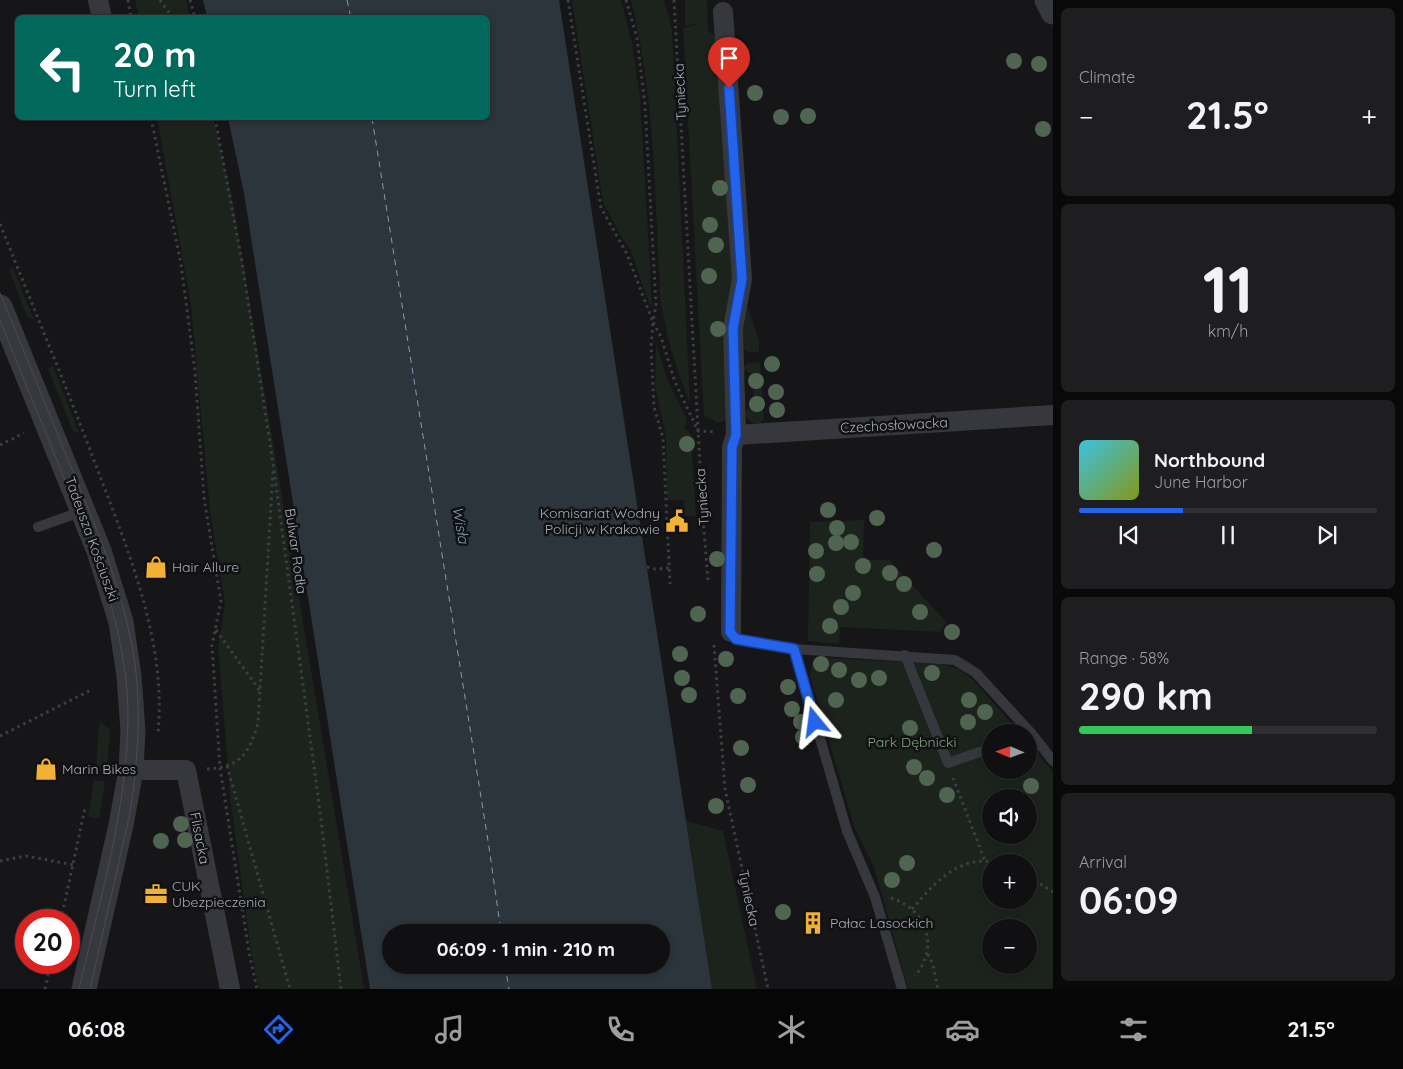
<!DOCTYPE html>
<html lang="en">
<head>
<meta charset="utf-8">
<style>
	:root { --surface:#101012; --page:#1e1e20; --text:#f1f3f6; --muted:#9c9d9f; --line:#303032; --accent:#2563eb }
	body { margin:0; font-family:Quicksand,sans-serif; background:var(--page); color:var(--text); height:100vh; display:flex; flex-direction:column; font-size:19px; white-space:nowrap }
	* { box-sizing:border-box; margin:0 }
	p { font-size:16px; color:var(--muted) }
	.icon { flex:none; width:28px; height:28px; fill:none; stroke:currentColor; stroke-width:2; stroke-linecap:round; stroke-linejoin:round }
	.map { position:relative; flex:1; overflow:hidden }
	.side { display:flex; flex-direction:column; gap:8px; padding:8px; background:#09090a; width:350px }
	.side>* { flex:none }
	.top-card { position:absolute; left:15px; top:15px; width:475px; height:105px; border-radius:8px; box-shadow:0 2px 8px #0003,0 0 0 1px var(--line); background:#00695c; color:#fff; overflow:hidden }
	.needle { width:32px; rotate:272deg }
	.buttons { position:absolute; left:982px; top:724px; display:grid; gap:10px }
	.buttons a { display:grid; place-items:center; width:55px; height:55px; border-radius:50%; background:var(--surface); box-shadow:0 2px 8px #0003,0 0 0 1px var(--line); font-size:25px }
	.speed { position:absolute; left:15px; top:909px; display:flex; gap:10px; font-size:25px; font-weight:700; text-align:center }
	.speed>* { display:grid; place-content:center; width:65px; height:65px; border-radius:50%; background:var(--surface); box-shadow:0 2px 8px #0003,0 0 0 1px var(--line); line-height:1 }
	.speed .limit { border:8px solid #d22; background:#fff; color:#111 }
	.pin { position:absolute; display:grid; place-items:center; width:42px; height:42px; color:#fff; margin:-51px -21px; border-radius:50% 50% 50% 0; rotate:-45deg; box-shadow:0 0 5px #0007 }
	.pin .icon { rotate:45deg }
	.me { position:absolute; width:55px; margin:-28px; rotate:344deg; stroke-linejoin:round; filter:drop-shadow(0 0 4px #0008) }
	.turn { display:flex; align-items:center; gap:18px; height:105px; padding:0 15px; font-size:22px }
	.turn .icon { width:65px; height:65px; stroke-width:2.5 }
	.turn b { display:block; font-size:35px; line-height:42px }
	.big { font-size:38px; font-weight:700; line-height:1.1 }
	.side .widget { flex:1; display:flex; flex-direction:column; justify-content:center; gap:8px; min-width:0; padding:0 18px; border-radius:8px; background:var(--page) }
	.side .dial { align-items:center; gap:0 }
	.dial b { font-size:65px; line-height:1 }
	.song { display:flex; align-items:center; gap:15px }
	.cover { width:60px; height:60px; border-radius:8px; background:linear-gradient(135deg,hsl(190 70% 55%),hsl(70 70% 35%)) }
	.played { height:5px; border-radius:2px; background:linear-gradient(90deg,var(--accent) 35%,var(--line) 35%) }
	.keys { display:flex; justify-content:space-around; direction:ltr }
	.heat { display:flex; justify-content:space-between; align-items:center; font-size:28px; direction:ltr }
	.charge { height:8px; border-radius:4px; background:linear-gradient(90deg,#34c759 58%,var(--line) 0) }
	.trip { position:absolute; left:382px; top:924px; width:288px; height:50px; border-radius:25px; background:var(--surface); box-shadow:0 2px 8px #0003,0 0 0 1px var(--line); font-weight:700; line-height:50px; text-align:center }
	.tabs { display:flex; height:80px; justify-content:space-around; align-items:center; background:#060607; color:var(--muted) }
	.tabs .icon { width:35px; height:35px }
	.tabs .on { color:var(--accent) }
	.tabs b { font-size:22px; color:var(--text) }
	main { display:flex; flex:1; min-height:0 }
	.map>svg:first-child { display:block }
	.green { fill:#1c231d; fill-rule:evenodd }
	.water { fill:#2c353c; fill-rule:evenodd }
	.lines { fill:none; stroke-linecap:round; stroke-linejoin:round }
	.ferry { stroke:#7f9bb3; stroke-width:1; stroke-dasharray:6 5; stroke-linecap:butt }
	.path { stroke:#3d3f44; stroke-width:3; stroke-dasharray:2.5 4; stroke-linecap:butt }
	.service { stroke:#37383d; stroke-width:10 }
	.minor { stroke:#37383d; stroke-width:20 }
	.tertiary { stroke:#37383d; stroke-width:25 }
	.tram { stroke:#4a4c52; stroke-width:1 }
	.tree { fill:#506452 }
	.route-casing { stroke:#184099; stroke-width:12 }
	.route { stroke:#2563eb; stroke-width:9 }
	.labels { text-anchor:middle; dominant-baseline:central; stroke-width:5; stroke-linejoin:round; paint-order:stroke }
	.street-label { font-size:14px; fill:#a8adb8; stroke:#111113 }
	.poi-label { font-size:14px; fill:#a8adb8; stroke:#111113; text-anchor:start }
	.park-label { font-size:14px; fill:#7fa381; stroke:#111113 }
	.water-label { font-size:15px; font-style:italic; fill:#7f9bb3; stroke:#111113 }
</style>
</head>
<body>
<main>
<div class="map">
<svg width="1053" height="989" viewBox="0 0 1053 989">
	<rect width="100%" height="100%" fill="#161618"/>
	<path class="green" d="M135,0H186L190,17H139Z
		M572,0H621L632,44L640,97L652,304L650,306L630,249L621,236L603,202Z
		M631,0H664L672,30L690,403C675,367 665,333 660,294C655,196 655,96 631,0Z
		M685,0H707L708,31L719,39L733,286L727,419L725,421L715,423V421L704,416L683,28L696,25V24L685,26Z
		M157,118H213L232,197L364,989H259L251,950L231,804L218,647L225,603L210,511L191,304Z
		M12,266L34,320L27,316L10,272Z
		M746,302L759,341V352H748L742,347V335Z
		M656,344L668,381L687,419L684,428L691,434L696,516H685L684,500H667L666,436L655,386Z
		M760,362L764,420H761L762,426L757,427L746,417L745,412L754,403L752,375L743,368L748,363Z
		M53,366L79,433L73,431L48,368Z
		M864,520L863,560H889L946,622L940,632L840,627L839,644L808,641L810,522Z
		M824,658L941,664L959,669L973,680L1019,732H991V770H1029V743L1053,772V989H908L874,867L855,829L810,676L812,663L817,659ZM991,798H1029V835H991ZM991,862H1029V900H991ZM991,928H1029V965H991Z
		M101,722L110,729L108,762L99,770L96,769L99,725Z
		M94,780L105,782L99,819L88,817Z
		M686,821L723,831L757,989H712Z"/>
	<path class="water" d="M203,0H559L712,989H370L244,193L228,118H488V18L207,17ZM391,932H661V965H391Z"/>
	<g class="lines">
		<path class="ferry" d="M347,0L351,18
			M372,118L489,847L501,932
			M505,965L509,989"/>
		<path class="path" d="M128,0L131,18
			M160,0L173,18
			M190,0L195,18
			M568,0L601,208L627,254L653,322L651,347L654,407L663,438L670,584
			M626,0L637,38L645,105L656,305L653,322L661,337L675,382L698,431L715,432
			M674,0L703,518L708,581
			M151,118L181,264L195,371L204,498L221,601L212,645L220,768L249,952L257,989
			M215,118L242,262L273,463L320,811L341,989
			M0,224C32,304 65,383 95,463C127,548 167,641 158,733
			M0,445L24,433
			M647,567L655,569L669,568
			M216,630L260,691
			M714,645L725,789L768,989
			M0,736L93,689
			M227,766L290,989
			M207,769C240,767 249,754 258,723L273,471
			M953,778L985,861
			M0,861L26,856L74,865
			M1029,877L1053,892
			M891,898C926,909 940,946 915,976
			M912,909C934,884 957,856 994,862
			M61,920L85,808
			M928,954L933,965L938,989
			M45,989L51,962"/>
		<path class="service" d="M38,527L83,511
			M731,632L736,639L794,649L955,660L976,673L1032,734L1053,761
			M794,649L847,831L875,897L902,989
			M905,655L948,763L991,748"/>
		<path class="minor" d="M98,0L102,18
			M723,12L742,279L733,328L736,435L732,447L731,632
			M736,435L1053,415
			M131,770H186L230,989"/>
		<path class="tertiary" d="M1047,0L1053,12
			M0,307L99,551L121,622L129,676L133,731L131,770L121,825L84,989"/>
		<path class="tram" d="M0,293C24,352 49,412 73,472C100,537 128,602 136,673C141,720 137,767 130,813L90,989
			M0,320C21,373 43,425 64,478C95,554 127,630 128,714C128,807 100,899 79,989"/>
	</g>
	<g class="tree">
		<circle cx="1014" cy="61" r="8"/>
		<circle cx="1039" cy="64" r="8"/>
		<circle cx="755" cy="93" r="8"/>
		<circle cx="808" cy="116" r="8"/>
		<circle cx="781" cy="117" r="8"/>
		<circle cx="1043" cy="129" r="8"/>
		<circle cx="720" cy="188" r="8"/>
		<circle cx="710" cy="225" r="8"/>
		<circle cx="716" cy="245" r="8"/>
		<circle cx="709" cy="276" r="8"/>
		<circle cx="718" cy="329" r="8"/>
		<circle cx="772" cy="364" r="8"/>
		<circle cx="756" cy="381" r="8"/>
		<circle cx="776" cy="392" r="8"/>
		<circle cx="757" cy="404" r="8"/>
		<circle cx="777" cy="410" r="8"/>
		<circle cx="687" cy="444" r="8"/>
		<circle cx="828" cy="510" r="8"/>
		<circle cx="877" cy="518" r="8"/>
		<circle cx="837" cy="528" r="8"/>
		<circle cx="851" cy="542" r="8"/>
		<circle cx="836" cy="543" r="8"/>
		<circle cx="934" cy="550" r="8"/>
		<circle cx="816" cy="551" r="8"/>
		<circle cx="717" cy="559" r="8"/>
		<circle cx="863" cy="566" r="8"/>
		<circle cx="890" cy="573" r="8"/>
		<circle cx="817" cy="574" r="8"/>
		<circle cx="904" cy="584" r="8"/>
		<circle cx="853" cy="593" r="8"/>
		<circle cx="841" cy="607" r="8"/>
		<circle cx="920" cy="612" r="8"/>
		<circle cx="698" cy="614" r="8"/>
		<circle cx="830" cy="626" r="8"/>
		<circle cx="952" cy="632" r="8"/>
		<circle cx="680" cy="654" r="8"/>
		<circle cx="726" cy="659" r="8"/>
		<circle cx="821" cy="664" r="8"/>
		<circle cx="839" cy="670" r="8"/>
		<circle cx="932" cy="673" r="8"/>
		<circle cx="682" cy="678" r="8"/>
		<circle cx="879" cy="678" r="8"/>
		<circle cx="859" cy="680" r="8"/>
		<circle cx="788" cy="687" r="8"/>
		<circle cx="689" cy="695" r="8"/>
		<circle cx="738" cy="696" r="8"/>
		<circle cx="836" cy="700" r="8"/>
		<circle cx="969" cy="700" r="8"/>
		<circle cx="792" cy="709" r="8"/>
		<circle cx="985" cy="712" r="8"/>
		<circle cx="801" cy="722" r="8"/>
		<circle cx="968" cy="722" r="8"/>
		<circle cx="910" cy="728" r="8"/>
		<circle cx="803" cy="737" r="8"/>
		<circle cx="741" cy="748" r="8"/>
		<circle cx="914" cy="767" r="8"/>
		<circle cx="927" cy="778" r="8"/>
		<circle cx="748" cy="785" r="8"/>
		<circle cx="1031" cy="786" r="8"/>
		<circle cx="947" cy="795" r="8"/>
		<circle cx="716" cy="806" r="8"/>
		<circle cx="181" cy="824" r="8"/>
		<circle cx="185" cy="840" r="8"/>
		<circle cx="161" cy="841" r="8"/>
		<circle cx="907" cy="863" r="8"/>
		<circle cx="892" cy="880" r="8"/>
		<circle cx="783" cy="912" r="8"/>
	</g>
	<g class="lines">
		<defs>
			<path id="route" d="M729,88L742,279L733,328L736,435L732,447L730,632L736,639L794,649L815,722"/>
		</defs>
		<use href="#route" class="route-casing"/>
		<use href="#route" class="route"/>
	</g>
	<defs>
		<symbol id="civic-bare" viewBox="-9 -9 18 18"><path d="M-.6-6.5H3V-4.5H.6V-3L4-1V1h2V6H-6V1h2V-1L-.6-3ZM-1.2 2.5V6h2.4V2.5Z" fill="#f2b134" stroke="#111113" stroke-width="2.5" paint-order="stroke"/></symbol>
		<symbol id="shop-bare" viewBox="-9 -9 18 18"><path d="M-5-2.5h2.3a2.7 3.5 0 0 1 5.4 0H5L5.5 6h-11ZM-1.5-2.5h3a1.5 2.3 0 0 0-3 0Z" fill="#f2b134" stroke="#111113" stroke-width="2.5" paint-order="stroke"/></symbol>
		<symbol id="office-bare" viewBox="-9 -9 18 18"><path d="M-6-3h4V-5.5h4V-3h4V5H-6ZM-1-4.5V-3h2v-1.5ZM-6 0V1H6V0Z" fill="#f2b134" stroke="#111113" stroke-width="2.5" paint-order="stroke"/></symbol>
		<symbol id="building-bare" viewBox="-9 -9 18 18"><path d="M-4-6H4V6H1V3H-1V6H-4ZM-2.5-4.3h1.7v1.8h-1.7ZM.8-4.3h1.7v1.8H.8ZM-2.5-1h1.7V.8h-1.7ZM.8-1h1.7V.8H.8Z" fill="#f2b134" stroke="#111113" stroke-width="2.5" paint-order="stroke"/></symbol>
	</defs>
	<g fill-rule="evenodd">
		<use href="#civic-bare" x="661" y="505" width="32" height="32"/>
		<use href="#shop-bare" x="140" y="551" width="32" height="32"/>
		<use href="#shop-bare" x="30" y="753" width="32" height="32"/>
		<use href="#office-bare" x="140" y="878" width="32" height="32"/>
		<use href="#building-bare" x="797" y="907" width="32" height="32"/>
	</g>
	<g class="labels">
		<g class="street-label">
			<text transform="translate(680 92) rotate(-93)">Tyniecka</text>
			<text transform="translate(894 425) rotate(-3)">Czechosłowacka</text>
			<text transform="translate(702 497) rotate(-94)">Tyniecka</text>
			<text transform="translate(92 539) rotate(70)">Tadeusza Kościuszki</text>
			<text transform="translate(296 551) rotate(82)">Bulwar Rodła</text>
			<text transform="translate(200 838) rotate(79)">Flisacka</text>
			<text transform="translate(749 898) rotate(78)">Tyniecka</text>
		</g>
		<g class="poi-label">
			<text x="660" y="513" text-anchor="end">Komisariat Wodny<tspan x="660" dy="16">Policji w Krakowie</tspan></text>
			<text x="172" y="567">Hair Allure</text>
			<text x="62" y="769">Marin Bikes</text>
			<text x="172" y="886">CUK<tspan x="172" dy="16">Ubezpieczenia</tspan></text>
			<text x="830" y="923">Pałac Lasockich</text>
		</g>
		<g class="park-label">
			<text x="912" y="742">Park Dębnicki</text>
		</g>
		<g class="water-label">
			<text transform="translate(461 525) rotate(80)">Wisła</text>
		</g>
	</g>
</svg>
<div class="buttons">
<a><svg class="needle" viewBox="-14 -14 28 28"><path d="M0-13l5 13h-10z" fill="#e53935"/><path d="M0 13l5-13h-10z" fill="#9c9d9f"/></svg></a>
<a><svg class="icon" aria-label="sound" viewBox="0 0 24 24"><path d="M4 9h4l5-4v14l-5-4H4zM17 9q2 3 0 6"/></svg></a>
<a>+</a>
<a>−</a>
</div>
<div class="speed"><div class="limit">20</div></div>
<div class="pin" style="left:729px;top:88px;background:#d93025"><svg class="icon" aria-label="arrive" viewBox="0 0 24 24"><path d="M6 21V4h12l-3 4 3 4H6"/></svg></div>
<svg class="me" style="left:815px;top:722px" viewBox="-20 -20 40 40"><path d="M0-17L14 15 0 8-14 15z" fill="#2563eb" stroke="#fff" stroke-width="4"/></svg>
<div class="trip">06:09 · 1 min · 210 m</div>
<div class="top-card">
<div class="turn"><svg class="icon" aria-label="left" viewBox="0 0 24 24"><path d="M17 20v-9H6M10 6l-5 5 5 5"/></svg><div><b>20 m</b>Turn left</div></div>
</div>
</div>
<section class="side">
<div class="widget"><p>Climate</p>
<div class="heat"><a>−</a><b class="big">21.5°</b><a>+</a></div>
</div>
<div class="widget dial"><b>11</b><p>km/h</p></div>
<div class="widget">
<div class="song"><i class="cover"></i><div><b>Northbound</b><p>June Harbor</p></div></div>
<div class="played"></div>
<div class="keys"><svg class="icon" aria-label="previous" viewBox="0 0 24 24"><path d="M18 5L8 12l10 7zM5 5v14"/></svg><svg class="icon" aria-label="pause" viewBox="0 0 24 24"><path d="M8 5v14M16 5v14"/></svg><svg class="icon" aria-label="next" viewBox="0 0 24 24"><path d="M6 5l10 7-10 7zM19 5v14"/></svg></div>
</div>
<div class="widget"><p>Range · 58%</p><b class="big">290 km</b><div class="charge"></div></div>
<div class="widget"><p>Arrival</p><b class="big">06:09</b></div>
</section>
</main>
<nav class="tabs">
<b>06:08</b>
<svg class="icon on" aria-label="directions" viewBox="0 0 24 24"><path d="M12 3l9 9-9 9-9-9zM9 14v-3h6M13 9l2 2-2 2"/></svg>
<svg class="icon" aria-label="music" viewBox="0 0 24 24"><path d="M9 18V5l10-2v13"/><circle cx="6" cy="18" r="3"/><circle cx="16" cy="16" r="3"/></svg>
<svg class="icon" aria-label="phone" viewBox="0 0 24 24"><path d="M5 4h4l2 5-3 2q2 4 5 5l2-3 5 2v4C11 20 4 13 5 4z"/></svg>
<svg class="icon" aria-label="climate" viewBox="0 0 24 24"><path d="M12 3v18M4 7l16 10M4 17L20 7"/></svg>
<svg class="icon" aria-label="car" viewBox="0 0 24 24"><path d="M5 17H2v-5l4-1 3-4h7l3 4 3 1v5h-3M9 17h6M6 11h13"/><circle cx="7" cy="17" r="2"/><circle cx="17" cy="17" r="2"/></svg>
<svg class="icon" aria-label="filters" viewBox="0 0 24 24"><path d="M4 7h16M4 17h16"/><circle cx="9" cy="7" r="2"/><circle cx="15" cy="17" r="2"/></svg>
<b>21.5°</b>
</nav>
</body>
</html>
